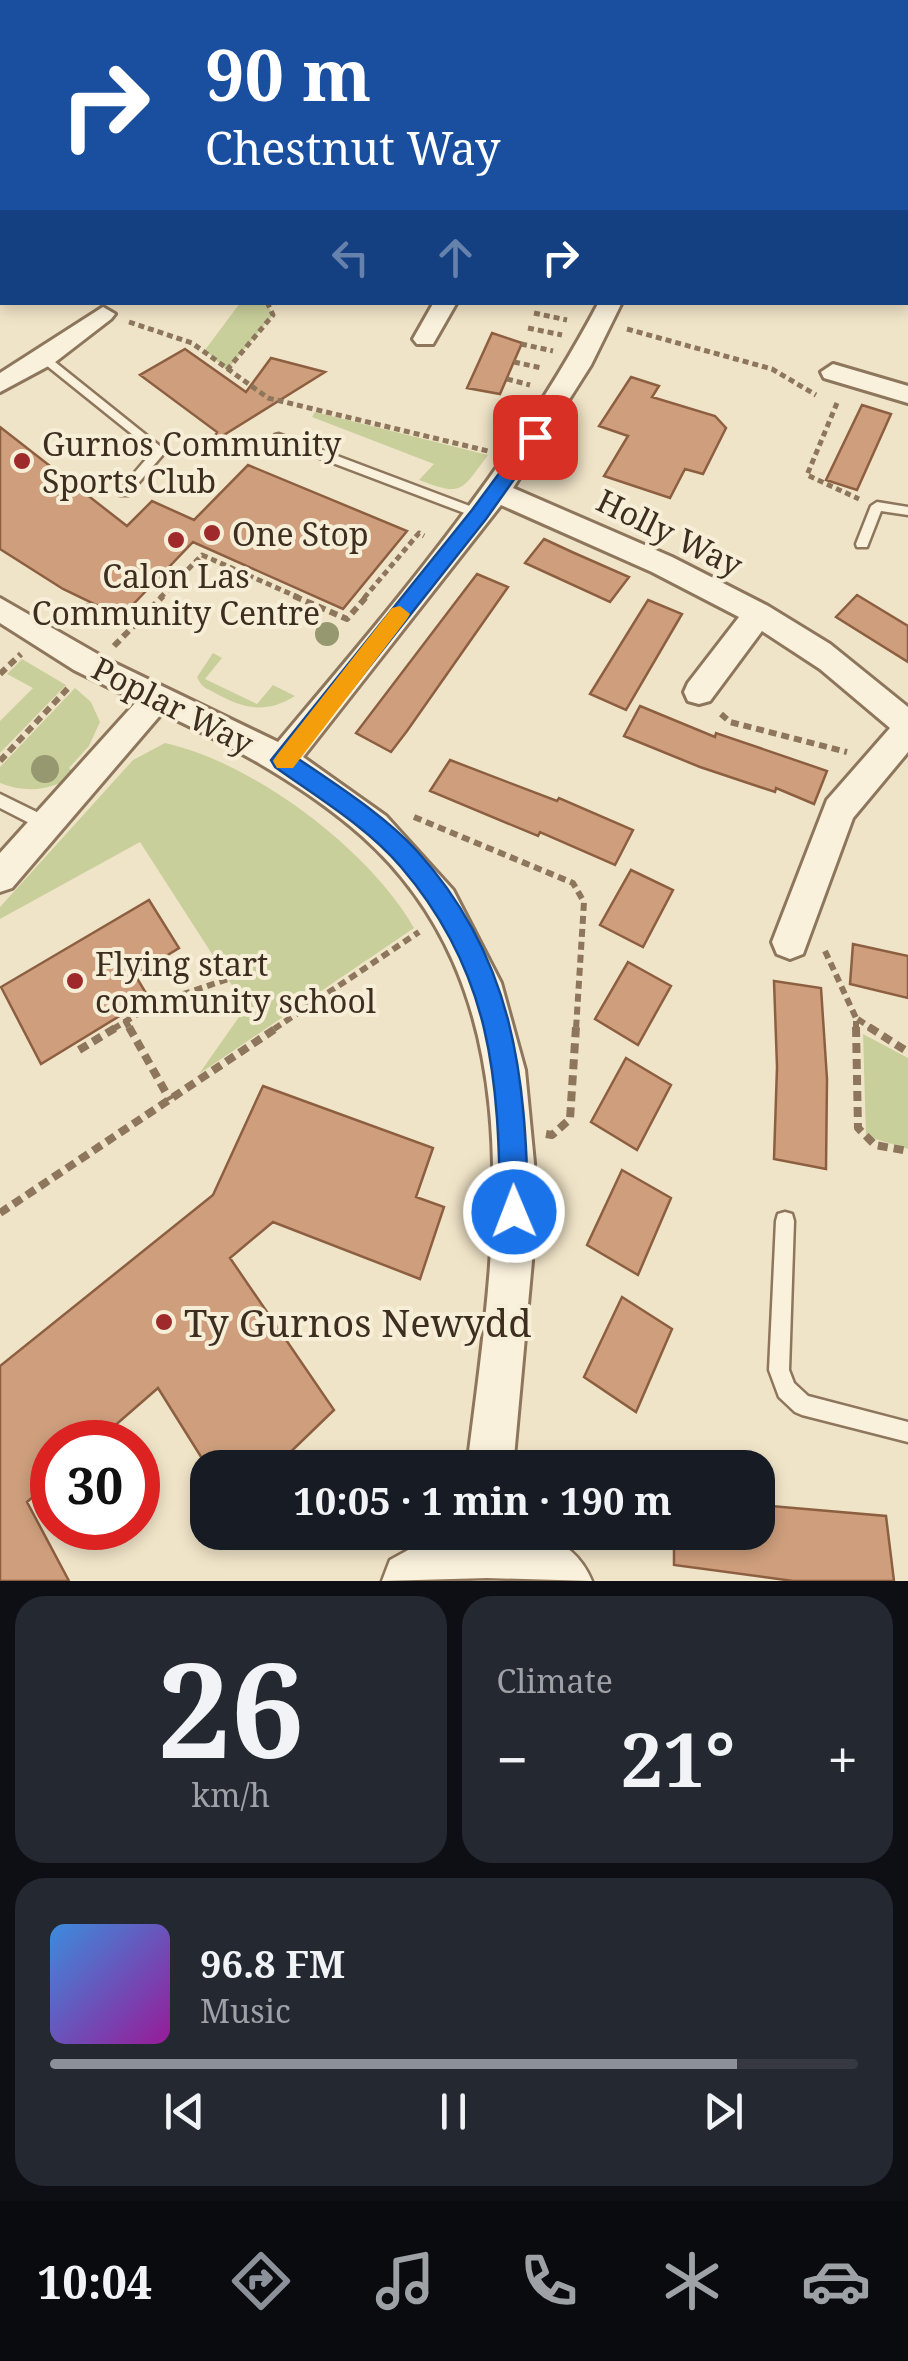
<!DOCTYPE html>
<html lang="en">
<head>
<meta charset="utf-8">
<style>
	:root { --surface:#171b24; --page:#242831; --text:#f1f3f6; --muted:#9ea1a6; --line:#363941; --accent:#8c9099 }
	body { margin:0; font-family:"Noto Serif",serif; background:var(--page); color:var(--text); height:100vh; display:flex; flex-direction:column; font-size:38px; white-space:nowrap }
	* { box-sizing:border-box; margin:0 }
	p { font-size:32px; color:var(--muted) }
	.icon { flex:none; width:55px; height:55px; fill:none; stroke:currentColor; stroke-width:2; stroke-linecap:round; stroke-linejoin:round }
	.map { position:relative; height:1581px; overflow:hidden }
	.sheet { display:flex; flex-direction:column; gap:15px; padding:15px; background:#0d0f14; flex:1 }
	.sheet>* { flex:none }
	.top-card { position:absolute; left:0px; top:0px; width:910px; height:305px; box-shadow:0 5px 15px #0003; background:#1a4fa0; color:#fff; overflow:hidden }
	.speed { position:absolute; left:30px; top:1420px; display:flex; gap:20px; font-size:50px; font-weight:700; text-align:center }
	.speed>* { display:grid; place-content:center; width:130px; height:130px; border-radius:50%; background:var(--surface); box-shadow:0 5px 15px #0003; line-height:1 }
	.speed .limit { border:15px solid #d22; background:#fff; color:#111 }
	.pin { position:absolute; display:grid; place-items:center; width:85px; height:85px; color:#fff; margin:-42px; border-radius:20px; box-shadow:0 5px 15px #0006 }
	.me { position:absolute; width:110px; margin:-55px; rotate:359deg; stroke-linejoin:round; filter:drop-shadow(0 0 8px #0008) }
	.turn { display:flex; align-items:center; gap:35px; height:210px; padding:0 40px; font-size:45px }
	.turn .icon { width:130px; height:130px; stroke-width:2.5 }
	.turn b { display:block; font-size:70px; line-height:85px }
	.lanes { display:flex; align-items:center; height:95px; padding:0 40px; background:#0003; justify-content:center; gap:50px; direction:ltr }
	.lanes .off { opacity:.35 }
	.big { font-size:75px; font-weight:700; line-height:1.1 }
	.sheet .widget { flex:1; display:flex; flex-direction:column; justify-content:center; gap:15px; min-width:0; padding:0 35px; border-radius:30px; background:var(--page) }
	.sheet .dial { align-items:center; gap:0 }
	.dial b { font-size:130px; line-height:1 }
	.song { display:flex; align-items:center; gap:30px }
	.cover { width:120px; height:120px; border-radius:15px; background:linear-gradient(135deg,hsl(210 70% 55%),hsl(300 70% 35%)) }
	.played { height:10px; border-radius:5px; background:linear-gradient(90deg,var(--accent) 85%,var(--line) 85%) }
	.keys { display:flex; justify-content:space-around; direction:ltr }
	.heat { display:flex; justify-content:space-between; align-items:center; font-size:55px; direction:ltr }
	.sheet .tiles { flex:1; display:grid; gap:15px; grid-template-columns:1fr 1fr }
	.widget:last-child { grid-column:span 2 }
	.trip { position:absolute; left:190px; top:1450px; width:585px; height:100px; border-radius:30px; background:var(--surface); box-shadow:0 5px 15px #0003; font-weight:700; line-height:100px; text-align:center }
	.tabs { display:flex; height:160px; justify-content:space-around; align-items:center; background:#090b0e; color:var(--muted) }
	.tabs .icon { width:70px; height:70px }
	.tabs .selected { color:var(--accent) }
	.tabs b { font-size:45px; color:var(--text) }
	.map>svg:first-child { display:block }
	.green { fill:#c9cf9b }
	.building { fill:#cf9f7d; stroke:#8d5f41; stroke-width:2.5 }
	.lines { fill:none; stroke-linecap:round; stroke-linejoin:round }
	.service-casing { stroke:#8d765c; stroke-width:5 }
	.minor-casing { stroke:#8d765c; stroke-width:6 }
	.tertiary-casing { stroke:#8d765c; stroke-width:5 }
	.path-far2 { stroke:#8d765c; stroke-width:5; stroke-dasharray:6 4; stroke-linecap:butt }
	.path-far1 { stroke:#8d765c; stroke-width:6; stroke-dasharray:8 5; stroke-linecap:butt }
	.path { stroke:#8d765c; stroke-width:8; stroke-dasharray:10 6; stroke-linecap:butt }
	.service { fill:#faf1dc; fill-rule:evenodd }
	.minor { fill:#faf1dc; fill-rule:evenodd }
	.tertiary { fill:#faf1dc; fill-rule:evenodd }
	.tree { fill:#96986f }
	.route { fill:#1a73e8; stroke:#114b97; stroke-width:2.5 }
	.slow { fill:#f59e0b }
	.poi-dot { fill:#9e2a2b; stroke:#f7eed8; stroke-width:4 }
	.labels { text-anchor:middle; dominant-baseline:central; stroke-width:8; stroke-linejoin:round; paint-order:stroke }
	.poi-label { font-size:32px; fill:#3d2e20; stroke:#f7eed8; text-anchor:start }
	.street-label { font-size:32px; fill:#3d2e20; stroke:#f7eed8 }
	.near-poi-label { font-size:38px; fill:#3d2e20; stroke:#f7eed8; text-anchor:start }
</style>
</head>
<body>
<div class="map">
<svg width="908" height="1581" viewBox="0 0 908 1581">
	<rect width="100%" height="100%" fill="#f0e4c8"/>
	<path class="green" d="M240,303H267L273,315L227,370L205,350Z
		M315,412L488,455C461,491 463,497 419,480L434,464L312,417Z
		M213,653L222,658L205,679L257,704L273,685L295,696C266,714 244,709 215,693C206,688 201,687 197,677Z
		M22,659L66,685L0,753V721L33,688L7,674Z
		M75,688L91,702L100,722L89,746L69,768L77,774C52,790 28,794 0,783V767Z
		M165,743C253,762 370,850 414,928L199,1074L246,1007L140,842L0,919V907L133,760Z
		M863,1034L908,1058V1149L866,1136Z"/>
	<path class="building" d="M492,333L522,343L500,394L467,388Z
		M185,349L246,392L271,358L325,372L211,443L217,432L140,375Z
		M631,377L659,386L652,397L715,416L726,428L703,474L685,469L670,498L604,476L628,436L599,426Z
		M862,405L891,414L857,490L826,480Z
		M0,427L127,526L152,501L194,520L248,465L407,531L343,609L193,542L121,617L63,589L0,549Z
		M544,539L572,552L629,577L610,602L525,563Z
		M477,574L508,587L407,731L391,752L356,733Z
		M857,595L908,626V662L836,617Z
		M648,600L682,614L626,710L590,694Z
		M640,706L715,737L716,733L827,771L814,804L776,788L775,792L700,767L624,736Z
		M450,760L557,801L559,798L633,830L615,865L540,832L538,836L430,791Z
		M631,870L673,890L643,947L600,925Z
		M149,900L179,948L135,975L149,998L41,1064L1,987Z
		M853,944L908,956V998L850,984Z
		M628,962L671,986L638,1045L595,1019Z
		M774,981L821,988L827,1079L826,1169L774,1159L777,1067Z
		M626,1058L671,1085L637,1150L591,1122Z
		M263,1086L433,1148L416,1197L444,1207L420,1279L273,1222L230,1258L334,1410L274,1468H208L158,1388L96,1442H52V1480L27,1502L69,1581H0V1366L213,1195Z
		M622,1170L671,1198L638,1275L587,1245Z
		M622,1297L672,1329L636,1412L584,1377Z
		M758,1505L886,1516L894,1581H793L674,1565V1532H758Z"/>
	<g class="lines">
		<defs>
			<path id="service" d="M45,354L166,451L128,495H120L118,492L153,451L41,361L39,358Z
				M279,434L483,511L485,514L483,517H475L275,441V435Z
				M877,502L908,507V515L881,511L867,547H857L856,544L871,506Z
				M0,794L53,820L56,825L53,830L48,832L43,830L0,808Z
				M785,1212L792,1214L794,1221L789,1370L794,1383L808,1396L908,1422V1442L802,1415L795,1412L779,1397L769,1370L776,1221L778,1214Z"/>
			<path id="minor" d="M0,22H2V32H0Z
				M2,124V137L0,138V125Z
				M434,302H457L433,344H417L413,339Z
				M599,302H622L591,365L513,488L672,557L768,606L830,644L908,707V752L853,818L803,954L790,959L777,954L772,942L827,800L890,728L820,669L762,631L710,701L699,704L688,701L684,692L688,683L739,617L652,572L501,505L303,757L386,816L453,890L501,983L525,1070L534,1163L532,1261L513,1468H467C493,1255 542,997 362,836C303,784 232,746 162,713L12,888L0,892V853L137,701L74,670L0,623V598L108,660L278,742C396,602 513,465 599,302Z
				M103,307L115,314L111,319L54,363L0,392V373Z
				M833,364L908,386V403L824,378L821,372Z"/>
			<path id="tertiary" d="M441,1532C497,1532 566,1518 592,1581L487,1578L382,1581L390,1560Z"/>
		</defs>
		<use href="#service" class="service-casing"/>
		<use href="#minor" class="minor-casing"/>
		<use href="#tertiary" class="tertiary-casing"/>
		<path class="path-far2" d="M534,313L567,320
			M129,322L192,343L268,398L488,451
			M528,328L562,335
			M627,329L772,369L816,395
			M521,344L553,351
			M514,362L542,368
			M227,370L273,315L267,302
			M507,379L530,385
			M837,403L807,475L859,499
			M160,598L202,555L300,598
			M364,598L419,533L424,536"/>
		<path class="path-far1" d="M294,596L347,619L367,596
			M114,646L163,596
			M0,674L21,654
			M721,714L730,722L847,752
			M0,761L71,685
			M414,817L573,883L584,902L576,1029
			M825,951L856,1018
			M125,1020L130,1029
			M113,1029L154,1004L228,979
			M274,1029L419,932
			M856,1029V1018L873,1029"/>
		<path class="path" d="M129,1027L170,1100
			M856,1027L858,1128L875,1145L908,1151
			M869,1027L908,1052
			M79,1050L117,1027
			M546,1134L552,1135L570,1119L576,1027
			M0,1213L278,1027"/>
		<use href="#service" class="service"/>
		<use href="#minor" class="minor"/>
		<use href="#tertiary" class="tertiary"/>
	</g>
	<g class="tree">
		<circle cx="90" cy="615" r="12"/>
		<circle cx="327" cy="634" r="12"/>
		<circle cx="45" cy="769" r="14"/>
	</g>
	<path class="route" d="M535,431L544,437L486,519L297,758C338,786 384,815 417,851C514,958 526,1075 528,1212L524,1223L514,1227L504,1223L500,1212C499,1079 492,973 401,867C367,827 317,797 275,767L271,760L472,510L529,433Z"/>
	<path class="slow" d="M400,606L410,614L407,619L293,768H277L273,761L277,755L392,608Z"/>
	<g class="poi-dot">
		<circle cx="22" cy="461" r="10"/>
		<circle cx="212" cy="533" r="10"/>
		<circle cx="176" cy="540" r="10"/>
		<circle cx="75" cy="981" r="10"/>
		<circle cx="164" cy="1322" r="10"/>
	</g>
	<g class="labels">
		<g class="poi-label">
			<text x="42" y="443">Gurnos Community<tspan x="42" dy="37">Sports Club</tspan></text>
			<text x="232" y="533">One Stop</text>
			<text x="176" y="575" text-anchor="middle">Calon Las<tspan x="176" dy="37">Community Centre</tspan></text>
			<text x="95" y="963">Flying start<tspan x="95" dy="37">community school</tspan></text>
		</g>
		<g class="street-label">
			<text transform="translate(670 532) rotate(26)">Holly Way</text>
			<text transform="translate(173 705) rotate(27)">Poplar Way</text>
		</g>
		<g class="near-poi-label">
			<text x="184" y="1322">Ty Gurnos Newydd</text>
		</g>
	</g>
</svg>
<div class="speed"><div class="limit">30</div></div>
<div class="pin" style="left:535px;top:437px;background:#d93025"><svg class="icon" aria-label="arrive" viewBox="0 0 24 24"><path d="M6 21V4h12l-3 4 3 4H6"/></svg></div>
<svg class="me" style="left:514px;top:1212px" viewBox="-20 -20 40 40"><circle r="17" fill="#1a73e8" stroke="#fff" stroke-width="3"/><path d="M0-11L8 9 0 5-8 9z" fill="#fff"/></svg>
<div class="trip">10:05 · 1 min · 190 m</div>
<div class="top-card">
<div class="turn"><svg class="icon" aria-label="right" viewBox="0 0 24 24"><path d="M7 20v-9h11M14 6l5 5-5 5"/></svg><div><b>90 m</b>Chestnut Way</div></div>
<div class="lanes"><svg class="icon off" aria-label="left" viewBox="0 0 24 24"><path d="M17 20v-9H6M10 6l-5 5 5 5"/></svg><svg class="icon off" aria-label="ahead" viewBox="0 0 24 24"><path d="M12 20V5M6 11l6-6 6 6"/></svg><svg class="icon" aria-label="right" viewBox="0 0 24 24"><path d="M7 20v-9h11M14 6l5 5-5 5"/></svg></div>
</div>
</div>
<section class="sheet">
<div class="tiles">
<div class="widget dial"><b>26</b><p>km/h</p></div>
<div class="widget"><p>Climate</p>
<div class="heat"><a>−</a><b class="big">21°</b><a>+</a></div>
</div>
<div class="widget">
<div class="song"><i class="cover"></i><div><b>96.8 FM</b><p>Music</p></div></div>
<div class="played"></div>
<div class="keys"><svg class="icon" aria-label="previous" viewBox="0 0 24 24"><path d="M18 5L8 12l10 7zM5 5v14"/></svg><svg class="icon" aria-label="pause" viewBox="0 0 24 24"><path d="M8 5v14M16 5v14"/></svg><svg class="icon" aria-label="next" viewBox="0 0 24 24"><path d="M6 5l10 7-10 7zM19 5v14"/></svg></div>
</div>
</div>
</section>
<nav class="tabs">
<b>10:04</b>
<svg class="icon selected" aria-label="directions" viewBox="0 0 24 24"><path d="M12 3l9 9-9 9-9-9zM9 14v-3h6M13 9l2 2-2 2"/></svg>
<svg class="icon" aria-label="music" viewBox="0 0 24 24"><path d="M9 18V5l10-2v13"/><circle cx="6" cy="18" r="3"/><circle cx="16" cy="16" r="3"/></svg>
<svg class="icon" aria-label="phone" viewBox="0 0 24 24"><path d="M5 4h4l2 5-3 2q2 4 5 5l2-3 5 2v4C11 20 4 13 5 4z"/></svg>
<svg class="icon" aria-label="climate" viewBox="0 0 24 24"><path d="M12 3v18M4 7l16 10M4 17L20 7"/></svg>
<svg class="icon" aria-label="car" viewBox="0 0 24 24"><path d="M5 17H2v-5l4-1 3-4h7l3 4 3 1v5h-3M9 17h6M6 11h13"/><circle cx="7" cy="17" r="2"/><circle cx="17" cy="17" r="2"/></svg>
</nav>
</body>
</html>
